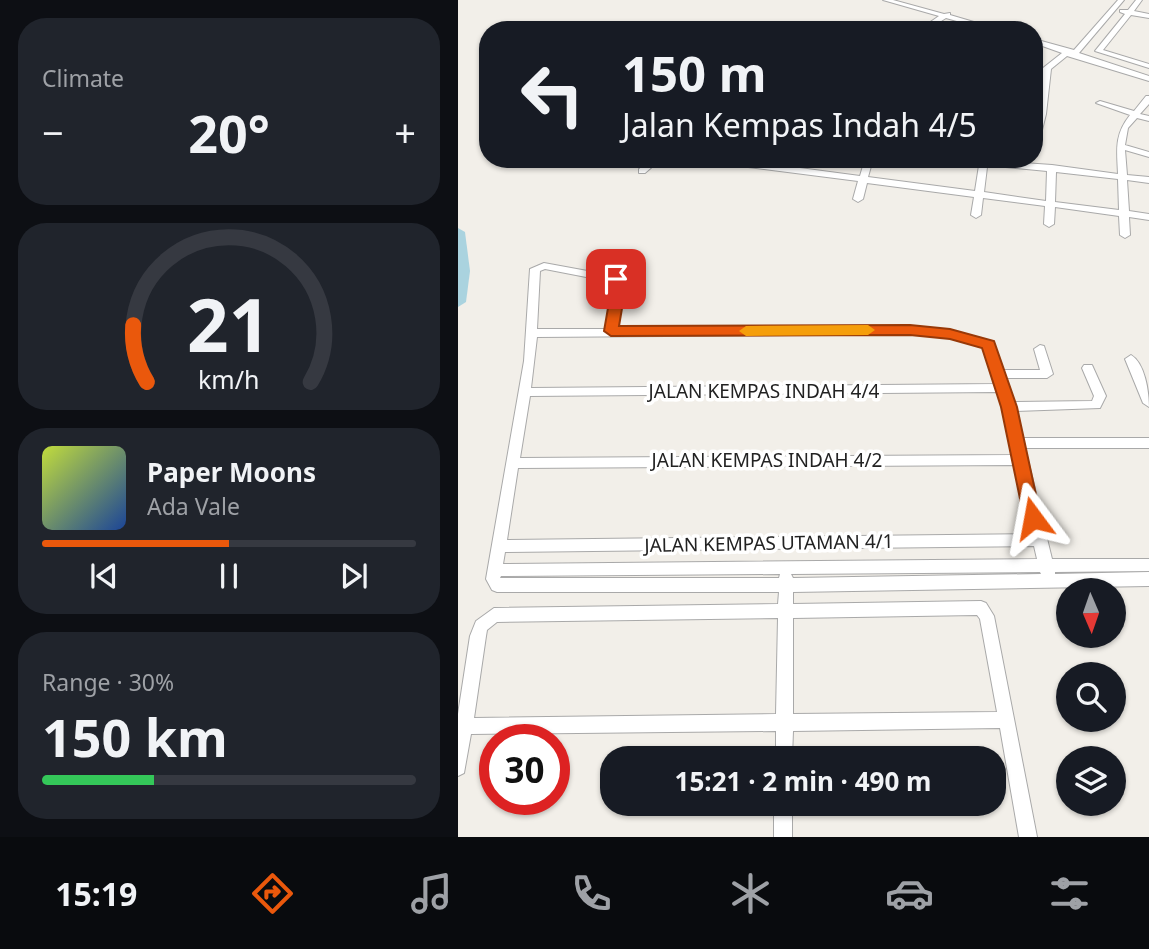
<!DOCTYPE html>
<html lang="en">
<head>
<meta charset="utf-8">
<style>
	:root { --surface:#171b24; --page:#20242c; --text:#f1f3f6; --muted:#9ea1a6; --line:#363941; --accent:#ea580c }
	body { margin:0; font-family:"Noto Sans",sans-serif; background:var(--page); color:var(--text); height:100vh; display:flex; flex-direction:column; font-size:26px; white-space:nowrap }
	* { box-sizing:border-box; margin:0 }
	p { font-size:23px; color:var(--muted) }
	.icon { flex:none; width:38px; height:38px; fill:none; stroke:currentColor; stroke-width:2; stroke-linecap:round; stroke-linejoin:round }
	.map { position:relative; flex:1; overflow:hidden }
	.drawer { display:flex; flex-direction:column; gap:18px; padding:18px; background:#0d0f14; width:458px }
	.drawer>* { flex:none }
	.hud { position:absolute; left:21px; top:21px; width:564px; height:147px; border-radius:28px; box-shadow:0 2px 5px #0004; background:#171b24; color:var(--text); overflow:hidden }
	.needle { width:46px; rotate:178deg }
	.tools { position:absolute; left:598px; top:578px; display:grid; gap:14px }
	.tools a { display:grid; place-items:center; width:70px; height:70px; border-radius:50%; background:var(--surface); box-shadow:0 2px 5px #0004; font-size:35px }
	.speed { position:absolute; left:21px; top:724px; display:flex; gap:14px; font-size:35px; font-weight:700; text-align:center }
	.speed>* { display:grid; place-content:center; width:91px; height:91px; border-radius:50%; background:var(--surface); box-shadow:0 2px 5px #0004; line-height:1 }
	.speed .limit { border:10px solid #d22; background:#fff; color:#111 }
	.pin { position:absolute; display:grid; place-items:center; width:60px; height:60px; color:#fff; margin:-30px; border-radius:14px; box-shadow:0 4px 10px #0006 }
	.me { position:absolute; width:77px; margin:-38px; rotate:347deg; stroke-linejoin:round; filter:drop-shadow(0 0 5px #0008) }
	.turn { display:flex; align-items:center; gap:24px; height:147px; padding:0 28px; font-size:32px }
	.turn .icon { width:91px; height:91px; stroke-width:2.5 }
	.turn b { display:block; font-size:49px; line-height:60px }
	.big { font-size:52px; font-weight:700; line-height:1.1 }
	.drawer .tile { flex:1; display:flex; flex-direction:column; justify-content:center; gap:10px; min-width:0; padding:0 24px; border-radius:28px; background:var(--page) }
	.drawer .dial { align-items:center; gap:0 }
	.dial svg { height:182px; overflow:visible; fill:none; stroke:var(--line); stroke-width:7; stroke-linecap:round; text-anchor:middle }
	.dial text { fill:var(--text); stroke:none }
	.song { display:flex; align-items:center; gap:21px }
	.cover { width:84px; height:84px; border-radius:10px; background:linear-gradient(135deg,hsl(70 70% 55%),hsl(220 70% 35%)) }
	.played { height:7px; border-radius:4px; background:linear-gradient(90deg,var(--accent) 50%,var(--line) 50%) }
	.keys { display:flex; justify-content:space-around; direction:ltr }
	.heat { display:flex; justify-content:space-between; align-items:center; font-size:38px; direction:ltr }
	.charge { height:10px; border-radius:5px; background:linear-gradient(90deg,#34c759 30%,var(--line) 0) }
	.trip { position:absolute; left:142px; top:746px; width:406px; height:70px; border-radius:28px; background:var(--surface); box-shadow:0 2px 5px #0004; font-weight:700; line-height:70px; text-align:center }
	.tab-bar { display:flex; height:112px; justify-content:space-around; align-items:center; background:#090b0e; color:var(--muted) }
	.tab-bar .icon { width:49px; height:49px }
	.tab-bar .active { color:var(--accent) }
	.tab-bar b { font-size:32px; color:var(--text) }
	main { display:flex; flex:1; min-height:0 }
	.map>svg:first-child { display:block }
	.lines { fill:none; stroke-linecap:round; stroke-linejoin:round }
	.river { fill:#aad3df; fill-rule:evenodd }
	.minor-casing { stroke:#a9a9a9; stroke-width:2 }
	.minor { fill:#fff; fill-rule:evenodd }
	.route { fill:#ea580c; stroke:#983908; stroke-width:2 }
	.slow { fill:#f59e0b }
	.labels { text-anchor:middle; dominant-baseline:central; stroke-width:7; stroke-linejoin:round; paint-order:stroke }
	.street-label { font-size:19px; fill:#222; stroke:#fff }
</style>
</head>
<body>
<main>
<section class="drawer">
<div class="tile"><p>Climate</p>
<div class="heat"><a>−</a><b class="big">20°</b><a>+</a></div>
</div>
<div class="tile dial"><svg viewBox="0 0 100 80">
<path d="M14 69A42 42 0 1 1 86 69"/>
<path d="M14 69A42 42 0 0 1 8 44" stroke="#ea580c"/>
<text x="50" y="56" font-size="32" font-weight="700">21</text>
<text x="50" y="72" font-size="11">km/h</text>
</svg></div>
<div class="tile">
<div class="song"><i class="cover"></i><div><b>Paper Moons</b><p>Ada Vale</p></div></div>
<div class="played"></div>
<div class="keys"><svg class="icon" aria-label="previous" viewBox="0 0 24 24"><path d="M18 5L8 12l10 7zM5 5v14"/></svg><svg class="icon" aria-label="pause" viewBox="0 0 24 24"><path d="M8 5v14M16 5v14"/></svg><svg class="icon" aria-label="next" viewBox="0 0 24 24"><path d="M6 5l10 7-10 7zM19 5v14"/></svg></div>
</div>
<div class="tile"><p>Range · 30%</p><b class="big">150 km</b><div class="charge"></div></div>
</section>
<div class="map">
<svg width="691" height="837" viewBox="0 0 691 837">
	<rect width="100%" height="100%" fill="#f2efe9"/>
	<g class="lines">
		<path class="river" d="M0,228L7,232L12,271L8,302L0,307Z"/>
		<defs>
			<path id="minor" d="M425,0H435L486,14L492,13V15L543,30H531L488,18L469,30H461L481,16Z
				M660,0H666L621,53L691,76V81L609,56L593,69L588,114L584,130L579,137H576L585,68L604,53L576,43V39L616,50Z
				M678,0H684L676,11L691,14V18L673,15L645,50L691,64V68L637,51L667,14L662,12V10H670Z
				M688,96H691V104L682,114L691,116V121L679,118L670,128L667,145L691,152V157L667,150L669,175L691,177V183L669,180L671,211L691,214V220L671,217L672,235L667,238L662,235L661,216L597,207L596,224L591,227L586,224L587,206L525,198L523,215L518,218L513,215L516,197L409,183L405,199L400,202L395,199L400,181L251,162L247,159H273L402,176L407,159H415L410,177L517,191L522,159H530L526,192L588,201L589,171L538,166L535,165V161L594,165L660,174C659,150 656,135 672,115L638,103L642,101L676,111ZM598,172L660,179L661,210L597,202Z
				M193,159H203L187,173H181V169Z
				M508,159H518V160L514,163Z
				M86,263L162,277L166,285L159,329L451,326L492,330L535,342L545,370H582L576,349L582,345L586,346L595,374L589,378H548L556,402L634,401L636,396L624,368L626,365H634L648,396L642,408L558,411L564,438H691V448H567L594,559H691V571L597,572V574L691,572V586L335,592V604L523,601L528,603L536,616L579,837H561L542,728L335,731L334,758H318V731L13,734L6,773L0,776V714L12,636L18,621L36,608L320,604L321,592H39L34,590L28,579L66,361L72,269ZM87,269L154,282L156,285L148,329H79L82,271ZM451,334L492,338L526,348L538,384L73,388L79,337ZM540,392L556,455L62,458L72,396ZM558,465L574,534L49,540L60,468ZM576,546L579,559L45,564L47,552ZM582,572L583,574L335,578L333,574ZM322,574L321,578H42L43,576ZM519,615L522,619L539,712L335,714V618ZM320,618L318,714L16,718L28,636L29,630L39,622Z
				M673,355C687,363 691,392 691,407L685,403L667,359Z
				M316,803H334V837H316Z"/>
		</defs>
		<use href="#minor" class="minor-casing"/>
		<use href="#minor" class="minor"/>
	</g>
	<path class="route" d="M158,274L163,276L168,285L161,326L452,325L492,329L536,341L559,407L583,518L581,523L575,525L568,523L566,518L543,407L524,348L492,339L452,335L153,336L146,331L154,285L151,279Z"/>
	<path class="slow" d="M410,325L417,330L410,335L288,336L281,331L288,326Z"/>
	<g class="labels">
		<g class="street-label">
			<text x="306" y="391">JALAN KEMPAS INDAH 4/4</text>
			<text x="309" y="460">JALAN KEMPAS INDAH 4/2</text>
			<text transform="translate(311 543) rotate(-1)">JALAN KEMPAS UTAMAN 4/1</text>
		</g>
	</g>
</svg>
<div class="tools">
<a><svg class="needle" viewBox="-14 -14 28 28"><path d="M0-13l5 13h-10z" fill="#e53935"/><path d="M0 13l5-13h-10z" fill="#9ea1a6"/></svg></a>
<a><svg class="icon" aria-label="search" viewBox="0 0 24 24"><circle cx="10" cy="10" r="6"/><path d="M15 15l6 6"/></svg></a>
<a><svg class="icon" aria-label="layers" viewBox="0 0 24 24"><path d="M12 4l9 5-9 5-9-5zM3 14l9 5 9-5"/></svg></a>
</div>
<div class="speed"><div class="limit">30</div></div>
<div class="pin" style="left:158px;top:279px;background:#d93025"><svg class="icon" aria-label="arrive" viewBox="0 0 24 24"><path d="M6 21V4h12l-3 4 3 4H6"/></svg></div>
<svg class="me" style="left:575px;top:518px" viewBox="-20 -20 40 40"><path d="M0-17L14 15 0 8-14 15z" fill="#ea580c" stroke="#fff" stroke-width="4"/></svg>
<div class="trip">15:21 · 2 min · 490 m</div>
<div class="hud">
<div class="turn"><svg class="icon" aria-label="left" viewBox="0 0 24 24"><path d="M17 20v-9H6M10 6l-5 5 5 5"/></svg><div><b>150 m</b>Jalan Kempas Indah 4/5</div></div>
</div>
</div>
</main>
<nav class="tab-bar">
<b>15:19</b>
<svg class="icon active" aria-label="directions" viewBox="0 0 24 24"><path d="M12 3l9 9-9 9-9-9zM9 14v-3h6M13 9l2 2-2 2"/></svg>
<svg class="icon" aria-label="music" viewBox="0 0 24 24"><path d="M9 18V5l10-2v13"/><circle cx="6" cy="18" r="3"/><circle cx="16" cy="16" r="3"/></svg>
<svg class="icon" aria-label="phone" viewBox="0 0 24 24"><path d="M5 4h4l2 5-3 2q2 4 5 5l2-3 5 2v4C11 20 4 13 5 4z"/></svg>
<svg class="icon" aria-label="climate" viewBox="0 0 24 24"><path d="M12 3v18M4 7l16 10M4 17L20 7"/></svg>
<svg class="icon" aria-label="car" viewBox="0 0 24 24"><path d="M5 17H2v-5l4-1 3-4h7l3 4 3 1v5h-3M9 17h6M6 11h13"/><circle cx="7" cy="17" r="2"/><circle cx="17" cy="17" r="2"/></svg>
<svg class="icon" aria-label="filters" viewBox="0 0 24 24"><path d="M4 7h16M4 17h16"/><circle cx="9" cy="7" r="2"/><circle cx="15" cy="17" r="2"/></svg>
</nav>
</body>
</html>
